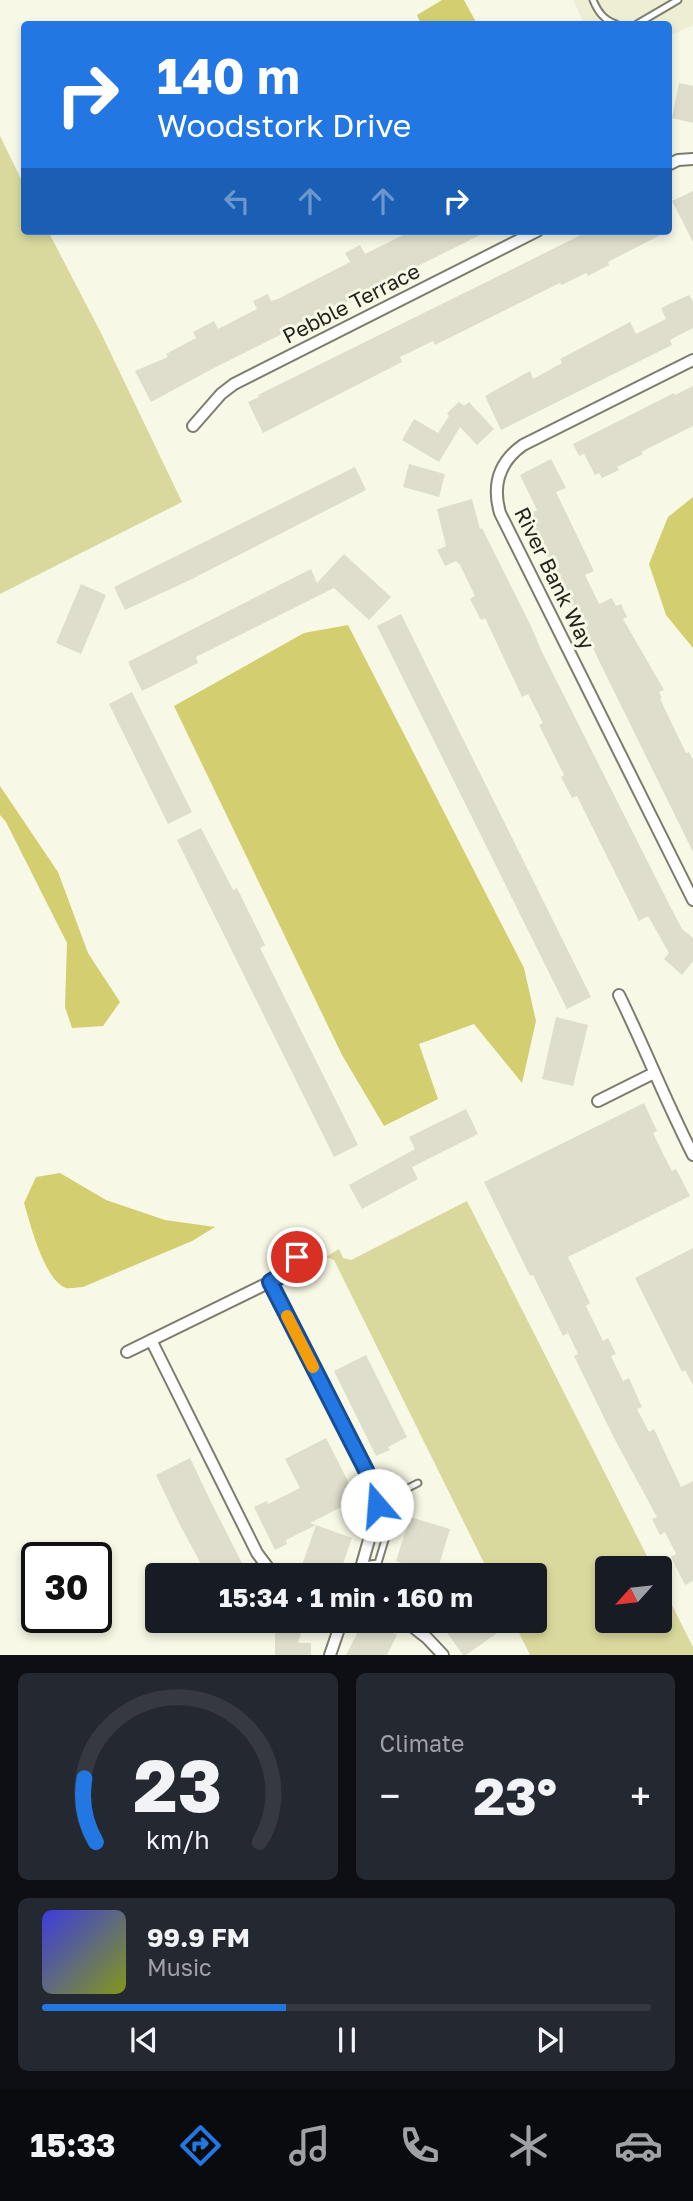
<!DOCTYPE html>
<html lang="en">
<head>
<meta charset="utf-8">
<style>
	:root { --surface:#171b24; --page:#242831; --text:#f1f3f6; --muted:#9ea1a6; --line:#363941; --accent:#2277e2 }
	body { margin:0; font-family:"Golos Text",sans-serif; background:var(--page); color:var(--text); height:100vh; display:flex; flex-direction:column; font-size:26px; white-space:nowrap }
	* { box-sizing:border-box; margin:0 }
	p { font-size:23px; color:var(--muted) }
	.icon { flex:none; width:38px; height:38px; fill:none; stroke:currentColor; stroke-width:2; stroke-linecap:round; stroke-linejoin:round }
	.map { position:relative; height:1655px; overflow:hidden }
	.sheet { display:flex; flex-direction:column; gap:18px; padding:18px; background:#0d0f14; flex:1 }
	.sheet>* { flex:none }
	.hud { position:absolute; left:21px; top:21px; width:651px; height:214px; border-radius:7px; box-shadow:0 4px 10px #0003; background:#2277e2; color:#fff; overflow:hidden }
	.needle { width:46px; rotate:243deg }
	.buttons { position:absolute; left:595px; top:1556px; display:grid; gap:14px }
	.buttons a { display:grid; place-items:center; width:77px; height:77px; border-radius:7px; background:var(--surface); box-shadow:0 4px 10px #0003; font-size:35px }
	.speed { position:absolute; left:21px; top:1542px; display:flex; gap:14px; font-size:35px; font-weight:700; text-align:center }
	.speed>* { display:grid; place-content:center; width:91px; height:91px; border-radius:50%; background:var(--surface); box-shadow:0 4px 10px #0003; line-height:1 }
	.speed .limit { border:4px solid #111; border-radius:10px; background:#fff; color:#111 }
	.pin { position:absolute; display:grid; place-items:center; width:60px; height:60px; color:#fff; margin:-30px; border:4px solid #fff; border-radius:50%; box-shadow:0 2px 7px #0007 }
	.me { position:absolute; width:77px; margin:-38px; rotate:342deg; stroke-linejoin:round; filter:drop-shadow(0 0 5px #0008) }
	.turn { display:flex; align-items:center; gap:24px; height:147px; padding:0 21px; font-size:32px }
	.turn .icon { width:91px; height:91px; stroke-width:2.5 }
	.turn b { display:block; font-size:49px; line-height:60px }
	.lanes { display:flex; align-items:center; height:66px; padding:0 21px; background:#0003; justify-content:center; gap:35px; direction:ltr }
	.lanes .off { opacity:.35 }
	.big { font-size:52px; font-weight:700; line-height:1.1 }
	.sheet .widget { flex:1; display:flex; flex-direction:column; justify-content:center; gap:10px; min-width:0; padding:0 24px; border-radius:10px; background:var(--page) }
	.sheet .dial { align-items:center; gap:0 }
	.dial svg { height:182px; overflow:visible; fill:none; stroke:var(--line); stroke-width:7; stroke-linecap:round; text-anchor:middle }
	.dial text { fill:var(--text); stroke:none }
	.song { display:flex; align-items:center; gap:21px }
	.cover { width:84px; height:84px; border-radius:10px; background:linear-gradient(135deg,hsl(240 70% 55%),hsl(70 70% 35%)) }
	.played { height:7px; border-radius:4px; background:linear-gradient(90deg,var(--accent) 40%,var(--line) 40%) }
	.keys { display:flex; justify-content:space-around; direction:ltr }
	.heat { display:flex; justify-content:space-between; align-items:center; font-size:38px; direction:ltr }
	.sheet .tiles { flex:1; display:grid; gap:18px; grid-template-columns:1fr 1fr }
	.widget:last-child { grid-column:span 2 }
	.trip { position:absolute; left:145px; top:1563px; width:402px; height:70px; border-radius:7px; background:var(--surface); box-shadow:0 4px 10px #0003; font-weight:700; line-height:70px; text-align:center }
	.dock { display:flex; height:112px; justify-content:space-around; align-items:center; background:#090b0e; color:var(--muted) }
	.dock .icon { width:49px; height:49px }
	.dock .selected { color:var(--accent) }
	.dock b { font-size:32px; color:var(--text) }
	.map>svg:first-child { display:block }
	.built { fill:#eeeed5 }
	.green { fill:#dad99d }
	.water { fill:#d3cf70 }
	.building { fill:#dfdecd }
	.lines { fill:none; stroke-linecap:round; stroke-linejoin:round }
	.lane-casing { stroke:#7d7d6e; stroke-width:9 }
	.street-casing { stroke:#7d7d6e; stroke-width:14 }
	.lane { stroke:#fff; stroke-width:5 }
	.street { stroke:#fff; stroke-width:10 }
	.route-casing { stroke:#164d93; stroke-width:18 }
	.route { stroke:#2277e2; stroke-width:12 }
	.slow { stroke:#f59e0b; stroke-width:12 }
	.labels { text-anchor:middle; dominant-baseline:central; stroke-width:6; stroke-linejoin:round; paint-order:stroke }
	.street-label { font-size:21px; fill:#24241e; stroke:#f8f8e6 }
</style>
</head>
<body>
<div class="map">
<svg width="693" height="1655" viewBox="0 0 693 1655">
	<rect width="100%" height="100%" fill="#f8f8e6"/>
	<path class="built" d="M573,0H693V25L669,36L668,24H584Z"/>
	<path class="green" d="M0,136L24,185V231H48L101,333L182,502L0,594Z
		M467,1201L653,1568H607V1620H660V1581L693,1647V1655H530L513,1621L536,1620V1575H490L334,1260L326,1257L339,1249L343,1258L351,1260Z"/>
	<path class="water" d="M442,0H464L477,24H421L417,15Z
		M693,497V648L666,615L649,564L668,517Z
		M348,625L524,968L536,1021L522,1083L474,1024L419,1044L438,1099L384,1126L342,1055L174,706L304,633Z
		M0,786L58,872L88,953L120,1002L103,1026L72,1028L65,1007L67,943L6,822L0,815Z
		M60,1173L106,1200L165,1220L215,1227L192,1241L83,1287C78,1287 70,1289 66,1288C44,1280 30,1223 24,1203L36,1177Z"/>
	<path class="building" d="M679,83L693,86V123L672,118Z
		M693,191V242L672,201Z
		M411,231H488L212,369L151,402L135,371L168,357L166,354L196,338L193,332L214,321L218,329L257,309L253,301L268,294L271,301L278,299L350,262L345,253L360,245L365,254Z
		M589,231H668L608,262L609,265L588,276L586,273L562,285L560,283L435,345L433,341L400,357L402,362L263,433L248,402L259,397L258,395Z
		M689,295L693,302V328L670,340L672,345L501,430L485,396L530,371L533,379L562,363L560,359L630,322L636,334L666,319L661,308Z
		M693,386V426L641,452L643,454L617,467L619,470L602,478L599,473L595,475L584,454L579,456L573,444L674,393L675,395Z
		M459,402L464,406L469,402L494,429L477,445L460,427L439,462L402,440L414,419L438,433L449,416L447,413Z
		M551,459L566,488L556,492L594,571L585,575L599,604L612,598L616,606L621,604L627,617L623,619L664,690L659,692L662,698L660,699L686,753L689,752L693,760V852L550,561L526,515L537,510L520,475Z
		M409,464L445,474L439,497L403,487Z
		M355,467L366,490L190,580L125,610L114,587Z
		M472,499L480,529L482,528L531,626L542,652L670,906L682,929L693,938V961L682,975L664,959L669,953L648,916L639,921L577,796L572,798L561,777L564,775L539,725L543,723L528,694L522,697L485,618L481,620L470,599L475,596L460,565L456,561L445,566L437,550L446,546L437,509Z
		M344,554L391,597L369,620L334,588L196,657L198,663L142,691L128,662L311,569L317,583Z
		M81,584L106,595L81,654L56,643Z
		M401,614L591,997L567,1009L377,626Z
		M132,692L192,812L168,824L109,704Z
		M201,828L233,890L237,888L265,945L260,948L358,1145L334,1157L177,840Z
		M556,1017L588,1025L573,1086L542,1079Z
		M644,1103L657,1131L653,1133L664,1156L672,1171L676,1169L690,1196L568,1257L590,1303L586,1306L603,1341L608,1338L616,1354L611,1356L623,1381L629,1378L642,1407L637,1409L649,1432L654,1429L681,1487L693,1481V1581L685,1585L671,1557L676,1554L665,1532L660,1535L652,1519L657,1517L614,1438L574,1356L578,1354L568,1333L563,1336L533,1275L530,1276L484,1182Z
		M466,1109L478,1134L412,1167L418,1179L362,1209L349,1185L415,1149L409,1137Z
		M693,1248V1385L685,1370L682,1372L635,1278Z
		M366,1355L407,1437L388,1447L390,1450L376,1456L334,1371Z
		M326,1438L357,1499L310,1523L316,1525L286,1540L287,1544L275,1550L254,1507L267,1501L268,1504L300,1488L285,1459Z
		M190,1458L210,1500L248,1575H207L179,1523L156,1475Z
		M410,1517L450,1529L436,1575H411L402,1572L405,1564L396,1561Z
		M316,1525L352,1538L339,1575H320L301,1568Z
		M250,1620H305L298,1643H311V1655H275V1631L249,1623Z
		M364,1620L397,1635L387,1655H346Z
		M438,1620H497L503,1629L466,1655H463Z"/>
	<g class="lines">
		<defs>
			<path id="lane" d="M593,0C598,12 604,20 616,24
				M637,24L678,0
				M362,1565L378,1563L395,1507L394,1495L418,1483"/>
			<path id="street" d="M668,165L678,160L693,159
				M693,360L523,445C499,462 492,485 500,513L693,900
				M193,426L221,394L234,384L537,231
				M619,995C645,1048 666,1102 693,1155
				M598,1101L654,1073
				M270,1282L373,1484L378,1508L359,1575
				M151,1340L257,1553L269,1569L280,1575
				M127,1352L270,1282L280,1276L297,1257
				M404,1620L427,1638L443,1655
				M330,1655L342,1620"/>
		</defs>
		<use href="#lane" class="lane-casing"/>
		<use href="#street" class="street-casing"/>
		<use href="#lane" class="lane"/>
		<use href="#street" class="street"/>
	</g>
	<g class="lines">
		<defs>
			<path id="route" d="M297,1257L280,1276L270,1282L373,1484L377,1505"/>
		</defs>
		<use href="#route" class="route-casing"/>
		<use href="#route" class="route"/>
		<path class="slow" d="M287,1316L313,1367"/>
	</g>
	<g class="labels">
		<g class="street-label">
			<text transform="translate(351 303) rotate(-27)">Pebble Terrace</text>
			<text transform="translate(555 578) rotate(64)">River Bank Way</text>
		</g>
	</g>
</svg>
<div class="buttons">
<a><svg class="needle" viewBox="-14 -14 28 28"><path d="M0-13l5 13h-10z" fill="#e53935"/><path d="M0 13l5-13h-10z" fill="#9ea1a6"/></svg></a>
</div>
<div class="speed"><div class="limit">30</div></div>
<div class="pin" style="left:297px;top:1257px;background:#d93025"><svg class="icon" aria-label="arrive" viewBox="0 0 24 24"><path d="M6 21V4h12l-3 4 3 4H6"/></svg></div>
<svg class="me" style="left:377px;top:1505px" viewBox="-20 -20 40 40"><circle r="19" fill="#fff"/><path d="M0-13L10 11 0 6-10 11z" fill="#2277e2"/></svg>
<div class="trip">15:34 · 1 min · 160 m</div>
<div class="hud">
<div class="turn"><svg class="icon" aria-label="right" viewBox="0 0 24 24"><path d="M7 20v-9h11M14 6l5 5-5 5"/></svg><div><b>140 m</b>Woodstork Drive</div></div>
<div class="lanes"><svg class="icon off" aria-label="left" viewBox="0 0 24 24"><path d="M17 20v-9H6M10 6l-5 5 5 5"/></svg><svg class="icon off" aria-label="ahead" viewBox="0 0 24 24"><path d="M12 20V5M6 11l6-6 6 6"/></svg><svg class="icon off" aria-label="ahead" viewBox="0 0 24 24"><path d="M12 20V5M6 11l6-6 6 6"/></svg><svg class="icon" aria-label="right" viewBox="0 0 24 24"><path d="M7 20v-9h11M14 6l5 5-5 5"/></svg></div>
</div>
</div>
<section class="sheet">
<div class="tiles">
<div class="widget dial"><svg viewBox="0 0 100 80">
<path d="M14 69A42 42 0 1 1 86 69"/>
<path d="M14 69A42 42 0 0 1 9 41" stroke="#2277e2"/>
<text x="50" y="56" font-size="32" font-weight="700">23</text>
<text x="50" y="72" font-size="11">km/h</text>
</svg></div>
<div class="widget"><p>Climate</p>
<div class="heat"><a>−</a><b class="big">23°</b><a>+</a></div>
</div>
<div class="widget">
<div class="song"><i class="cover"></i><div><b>99.9 FM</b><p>Music</p></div></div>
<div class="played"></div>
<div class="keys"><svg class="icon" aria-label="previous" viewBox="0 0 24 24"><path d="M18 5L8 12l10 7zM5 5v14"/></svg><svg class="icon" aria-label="pause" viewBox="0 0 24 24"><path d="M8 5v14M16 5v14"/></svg><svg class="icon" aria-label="next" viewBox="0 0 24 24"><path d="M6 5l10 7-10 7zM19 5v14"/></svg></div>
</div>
</div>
</section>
<nav class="dock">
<b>15:33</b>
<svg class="icon selected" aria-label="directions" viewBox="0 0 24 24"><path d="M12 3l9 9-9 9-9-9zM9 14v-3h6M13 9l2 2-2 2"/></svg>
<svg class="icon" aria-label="music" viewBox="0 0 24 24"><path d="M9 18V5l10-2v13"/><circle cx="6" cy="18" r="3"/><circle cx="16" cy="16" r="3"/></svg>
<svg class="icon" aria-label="phone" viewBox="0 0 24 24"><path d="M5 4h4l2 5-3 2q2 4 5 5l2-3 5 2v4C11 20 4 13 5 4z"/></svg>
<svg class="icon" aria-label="climate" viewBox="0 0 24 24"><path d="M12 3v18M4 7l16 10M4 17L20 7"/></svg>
<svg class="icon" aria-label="car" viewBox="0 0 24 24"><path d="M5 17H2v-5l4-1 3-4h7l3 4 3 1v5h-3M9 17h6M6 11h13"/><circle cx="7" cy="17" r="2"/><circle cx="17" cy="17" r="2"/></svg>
</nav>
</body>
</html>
